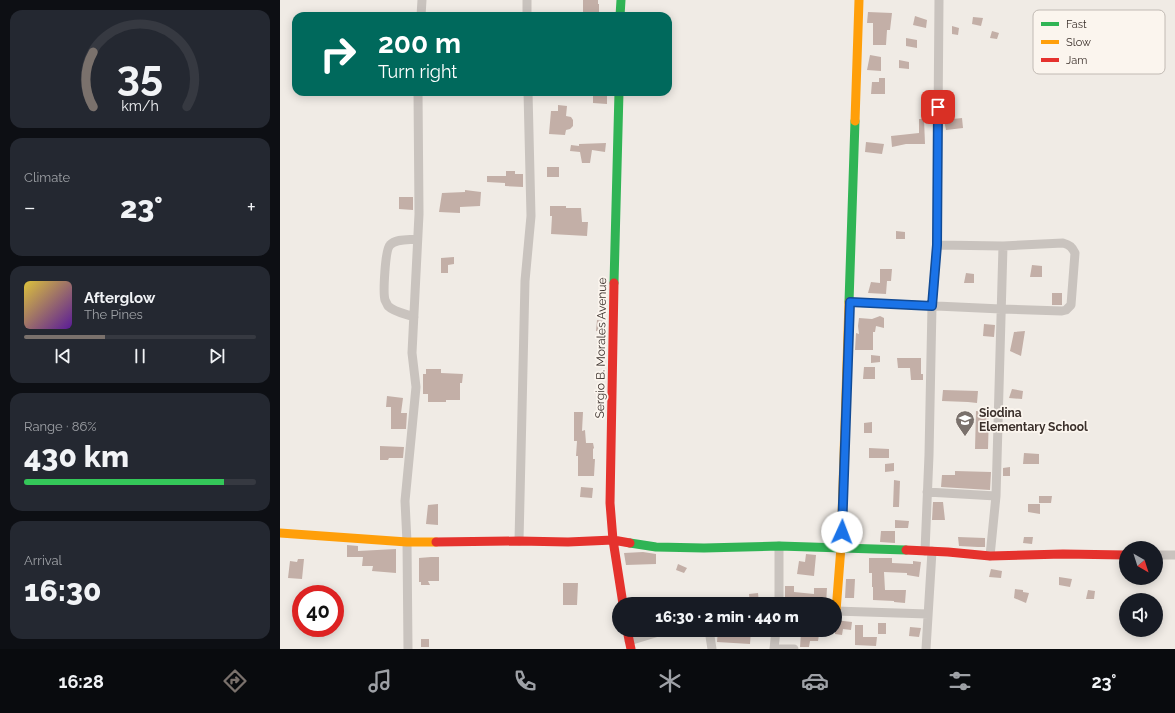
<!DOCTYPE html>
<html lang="en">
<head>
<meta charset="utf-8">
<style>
	:root { --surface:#171b24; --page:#242831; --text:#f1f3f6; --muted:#9ea1a6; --line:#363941; --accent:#7a716c }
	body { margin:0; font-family:Raleway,sans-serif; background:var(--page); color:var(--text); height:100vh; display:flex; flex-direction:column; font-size:15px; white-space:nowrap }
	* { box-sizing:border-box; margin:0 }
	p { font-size:13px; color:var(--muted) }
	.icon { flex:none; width:22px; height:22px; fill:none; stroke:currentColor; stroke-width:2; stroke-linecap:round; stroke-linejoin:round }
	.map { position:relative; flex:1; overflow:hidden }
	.sheet { display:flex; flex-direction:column; gap:10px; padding:10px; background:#0d0f14; width:280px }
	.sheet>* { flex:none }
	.top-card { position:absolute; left:12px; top:12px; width:380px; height:84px; border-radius:12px; box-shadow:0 2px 10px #0003; background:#00695c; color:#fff; overflow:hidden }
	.needle { width:26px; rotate:141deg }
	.fabs { position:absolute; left:839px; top:541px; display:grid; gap:8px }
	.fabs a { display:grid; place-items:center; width:44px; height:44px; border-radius:50%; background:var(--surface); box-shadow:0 2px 10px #0003; font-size:20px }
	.speed { position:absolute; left:12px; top:585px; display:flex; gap:8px; font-size:20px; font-weight:700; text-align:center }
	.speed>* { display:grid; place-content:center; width:52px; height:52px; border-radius:50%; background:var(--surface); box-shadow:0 2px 10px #0003; line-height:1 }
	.speed .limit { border:6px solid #d22; background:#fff; color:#111 }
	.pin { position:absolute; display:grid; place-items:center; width:34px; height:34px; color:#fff; margin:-17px; border-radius:8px; box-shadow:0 2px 6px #0006 }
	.me { position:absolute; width:44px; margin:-22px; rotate:2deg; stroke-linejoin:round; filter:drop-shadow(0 0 3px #0008) }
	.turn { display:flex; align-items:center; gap:14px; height:84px; padding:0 20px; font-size:18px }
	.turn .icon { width:52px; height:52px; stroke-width:2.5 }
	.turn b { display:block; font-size:28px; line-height:34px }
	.big { font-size:30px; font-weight:800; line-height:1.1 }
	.sheet .card { flex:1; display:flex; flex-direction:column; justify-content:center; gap:6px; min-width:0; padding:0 14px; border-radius:12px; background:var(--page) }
	.sheet .dial { align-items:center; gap:0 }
	.dial svg { height:104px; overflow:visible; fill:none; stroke:var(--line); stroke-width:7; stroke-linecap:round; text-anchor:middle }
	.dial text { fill:var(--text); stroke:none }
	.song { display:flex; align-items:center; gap:12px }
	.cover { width:48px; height:48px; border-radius:6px; background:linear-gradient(135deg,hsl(50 70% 55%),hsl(270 70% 35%)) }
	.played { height:4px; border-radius:2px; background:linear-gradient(90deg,var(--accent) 35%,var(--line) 35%) }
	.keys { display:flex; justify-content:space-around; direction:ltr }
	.heat { display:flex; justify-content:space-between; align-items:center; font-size:22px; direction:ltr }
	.charge { height:6px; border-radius:3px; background:linear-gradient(90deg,#34c759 86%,var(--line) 0) }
	.trip { position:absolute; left:332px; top:597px; width:230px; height:40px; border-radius:20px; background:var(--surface); box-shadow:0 2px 10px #0003; font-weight:800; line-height:40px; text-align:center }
	.dock { display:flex; height:64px; justify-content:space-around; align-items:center; background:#090b0e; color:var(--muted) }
	.dock .icon { width:28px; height:28px }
	.dock .current { color:var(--accent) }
	.dock b { font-size:18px; color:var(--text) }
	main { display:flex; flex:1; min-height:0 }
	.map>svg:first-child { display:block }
	.building { fill:#c3afa7 }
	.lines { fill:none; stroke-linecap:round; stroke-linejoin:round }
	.street { stroke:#c9c3be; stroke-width:9 }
	.fast { stroke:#30b455; stroke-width:9 }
	.slow { stroke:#ff9f0a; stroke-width:9 }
	.jam { stroke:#e5322d; stroke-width:9 }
	.route-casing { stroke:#114b97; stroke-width:10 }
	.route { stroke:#1a73e8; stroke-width:7 }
	.labels { text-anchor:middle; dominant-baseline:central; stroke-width:3.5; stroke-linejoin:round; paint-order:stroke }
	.street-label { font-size:12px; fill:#3b302b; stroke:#fbf5ee }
	.poi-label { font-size:12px; font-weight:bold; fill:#3b302b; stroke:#fbf5ee; text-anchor:start }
	.key { fill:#fbf5ee; stroke:#c1bab4; stroke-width:1 }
	.key-label { font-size:11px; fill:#3b302b }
</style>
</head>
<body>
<main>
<section class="sheet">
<div class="card dial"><svg viewBox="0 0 100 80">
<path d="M14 69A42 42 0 1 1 86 69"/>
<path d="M14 69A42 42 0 0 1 14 27" stroke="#7a716c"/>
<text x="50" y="56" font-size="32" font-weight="700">35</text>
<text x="50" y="72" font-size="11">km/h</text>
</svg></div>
<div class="card"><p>Climate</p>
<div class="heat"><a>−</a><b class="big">23°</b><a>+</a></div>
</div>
<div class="card">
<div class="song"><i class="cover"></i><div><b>Afterglow</b><p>The Pines</p></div></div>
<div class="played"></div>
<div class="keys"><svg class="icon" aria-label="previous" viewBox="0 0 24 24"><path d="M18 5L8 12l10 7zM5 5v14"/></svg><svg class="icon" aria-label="pause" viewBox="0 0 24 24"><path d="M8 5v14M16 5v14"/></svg><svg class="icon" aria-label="next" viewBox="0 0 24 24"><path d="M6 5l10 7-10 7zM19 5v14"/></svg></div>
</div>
<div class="card"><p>Range · 86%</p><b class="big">430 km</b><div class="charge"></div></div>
<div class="card"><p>Arrival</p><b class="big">16:30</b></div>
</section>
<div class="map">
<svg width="895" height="649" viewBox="0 0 895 649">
	<rect width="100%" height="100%" fill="#f0ebe5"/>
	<path class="building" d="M303,0H318V4H319V16H303Z
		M588,12L612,13L610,30H607L606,45H593V23H587Z
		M635,16L647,20L646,28L633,25Z
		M693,17L703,18L701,26L692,24Z
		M672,26L679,28L678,35L672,34Z
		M712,31L719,33L717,39L710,38Z
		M626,38L637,40V48L626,46Z
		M590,55L601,57V71L587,70Z
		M619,60L629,62V69L619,68Z
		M599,78H605V94H591L592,82H599Z
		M313,92L324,93V96H327V104L313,103Z
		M278,105L287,106L286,116L291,117L293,120V126L290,129L286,130L285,135L269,134L271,111H278Z
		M682,118L683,128L666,130L664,120Z
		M639,119H644L645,144H626L612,147L611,136L639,133Z
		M586,142L604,144L602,154L585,152Z
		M326,143L325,152L312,150L310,163H302L300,152L290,151L291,145L299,146V144Z
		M267,167H279V177H267Z
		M226,171H235V174H243V187L225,186V183L207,182V176H226Z
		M185,190L201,192L200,206L180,207V213L159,212L162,193L185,192Z
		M119,197H133V210L119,209Z
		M270,206H286V208H301L302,222H308L307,236L271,234L272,216H270Z
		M616,231L625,232V239H616Z
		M174,257V264L168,265V273H161V258Z
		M752,265L762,266V277H750Z
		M600,269H612L611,281H607L606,294L588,293L591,282L600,283Z
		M686,273L694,274V283H684Z
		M772,293H782V305H772Z
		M600,316L604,318V328L596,326L595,332H593V350H575L576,333L579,334L578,326L579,318L592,319Z
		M317,320L325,321V332L316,331Z
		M704,324L715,325L714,337L703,336Z
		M745,331L741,356L730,351L734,332Z
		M591,355L600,356V362L591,363Z
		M617,358H641V374H643V380H631L630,368H618Z
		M584,367H595V379H583Z
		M146,369H161V373L183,374L182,383H180V400H166V402H148V394H143V374H146Z
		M732,389L743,391L742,399L729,398Z
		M663,390L698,391L697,403L688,402L662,401Z
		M107,396L123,398L121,413H127L126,429H111V407H106Z
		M696,411L709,412L708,449H695Z
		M294,412H303L302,431L305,430L306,443H313L314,448L313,449V459H315L314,476H298V456H296L297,441H294Z
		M592,422V433H584V423Z
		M100,446L124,447L123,458H109L108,460H100Z
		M589,448L609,449V458H589Z
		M744,453L759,454V464H743Z
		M614,463V471L605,472V464Z
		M730,467V476H723V468Z
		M675,471L711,472L710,490L661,487L662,475H675Z
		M614,480L620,481L619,507H613Z
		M301,487L313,488L312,498L300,497Z
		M759,496H772L771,503H759Z
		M653,502H663L665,520H652Z
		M158,504V525L146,524L148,505Z
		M748,504H760V514L748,512Z
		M615,520L629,521L628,528H615Z
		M601,531H615V543L600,542Z
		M678,537L705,538V547H698L679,546Z
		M744,537H753L752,544L743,543Z
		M67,545L78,546V551L116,549V573L92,571L93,566H82L83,557H67Z
		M363,552L376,554V564L346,565L344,553Z
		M526,554L536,555L534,576L517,574L519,561L525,562Z
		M151,557H159V581H148L150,585H141V582H139V558Z
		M589,558H612V563L633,564V561L641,562L639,577L627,575V573L604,572L605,590H626L625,603L614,602V601L593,600V587H592V573H589Z
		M18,559H24L22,579L8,578L10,561L17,562Z
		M398,564L407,568L404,573L396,570Z
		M711,569L722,571L721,578L709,577Z
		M779,577L792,579L790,587L779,585Z
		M566,579H575L574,598H565Z
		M283,583H298L297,605H283Z
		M505,586H514V592L534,594V588H547L546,604L521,603L522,599L505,598Z
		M735,589L743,590V592L749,593L746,603L734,598Z
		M808,590L815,591L814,599H806Z
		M478,593L479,603L470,604L469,594Z
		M555,620L572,622L571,630L563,629L562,635L555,634Z
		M598,623H606V634H598Z
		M575,625H583V637H597L596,646L575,645Z
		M630,627L641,628L639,637L629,636Z
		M438,630H471L470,644L437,642Z
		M521,633L539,635L538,641H530L529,647H520Z
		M141,639H149V647H141Z"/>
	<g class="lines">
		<path class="street" d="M141,16L142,0
			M247,16V0
			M570,302L721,309L782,311L786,310L791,305L795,253C792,247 790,245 783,243L723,246L657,245
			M134,317C126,314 114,312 108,306C107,304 106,302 105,300C103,293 105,250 110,245C116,238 129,240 137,239
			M647,492L716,496
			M239,541L245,281L251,216L248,92
			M645,551L649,455L652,306L657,245L659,0
			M876,555H895
			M710,556L716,496L723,246
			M499,604V546
			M555,611L648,614
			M429,630L432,649
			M349,641L385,630
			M128,649L127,542L125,501L136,387L132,353L139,214L138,92
			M494,649H514
			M494,649L496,630
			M646,649L652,551"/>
		<path class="fast" d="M340,16L341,0
			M334,283L339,92
			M569,302L575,121
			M350,543L376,547L424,548L499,546L626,550"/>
		<path class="slow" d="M575,121L579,0
			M0,533L127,542H156
			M556,611L561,547L569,302"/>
		<path class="jam" d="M334,283L330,503L333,540L343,604
			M156,542L239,541L288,542L333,540L350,543
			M626,550L668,552L710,556L783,554L846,555
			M347,630L351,649"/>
	</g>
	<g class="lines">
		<defs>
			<path id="route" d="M562,532L570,302L652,306L657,245L658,107"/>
		</defs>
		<use href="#route" class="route-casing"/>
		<use href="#route" class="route"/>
	</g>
	<defs>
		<symbol id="school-pin" viewBox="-11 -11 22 30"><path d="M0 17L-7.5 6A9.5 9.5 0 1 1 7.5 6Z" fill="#7a716c" stroke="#fbf5ee"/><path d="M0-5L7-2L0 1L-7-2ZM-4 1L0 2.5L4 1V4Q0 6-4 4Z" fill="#fff"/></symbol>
	</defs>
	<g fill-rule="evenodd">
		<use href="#school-pin" x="674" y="409" width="22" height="30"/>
	</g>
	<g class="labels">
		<g class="street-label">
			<text transform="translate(321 348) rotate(-89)">Sergio B. Morales Avenue</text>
		</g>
		<g class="poi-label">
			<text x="699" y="413">Siodina<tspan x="699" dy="14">Elementary School</tspan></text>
		</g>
	</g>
	<rect x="753" y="10" width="132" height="64" rx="6" class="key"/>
	<rect x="761" y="22" width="18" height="4" fill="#30b455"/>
	<rect x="761" y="40" width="18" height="4" fill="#ff9f0a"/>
	<rect x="761" y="58" width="18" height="4" fill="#e5322d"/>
	<g class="key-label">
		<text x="786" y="28">Fast</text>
		<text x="786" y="46">Slow</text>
		<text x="786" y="64">Jam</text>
	</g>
</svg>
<div class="fabs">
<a><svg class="needle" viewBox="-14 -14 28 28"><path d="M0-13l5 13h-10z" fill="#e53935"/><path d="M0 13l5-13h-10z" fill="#9ea1a6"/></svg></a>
<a><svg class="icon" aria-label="sound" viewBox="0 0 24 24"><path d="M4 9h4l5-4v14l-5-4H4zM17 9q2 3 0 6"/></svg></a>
</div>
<div class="speed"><div class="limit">40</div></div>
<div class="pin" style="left:658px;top:107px;background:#d93025"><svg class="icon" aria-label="arrive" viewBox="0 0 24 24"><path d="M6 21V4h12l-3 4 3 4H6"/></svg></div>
<svg class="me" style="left:562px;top:532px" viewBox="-20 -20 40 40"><circle r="19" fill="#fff"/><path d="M0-13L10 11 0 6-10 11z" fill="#1a73e8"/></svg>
<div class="trip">16:30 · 2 min · 440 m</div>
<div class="top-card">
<div class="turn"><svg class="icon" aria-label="right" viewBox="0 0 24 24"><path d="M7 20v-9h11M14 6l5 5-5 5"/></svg><div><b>200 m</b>Turn right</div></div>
</div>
</div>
</main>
<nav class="dock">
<b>16:28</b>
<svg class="icon current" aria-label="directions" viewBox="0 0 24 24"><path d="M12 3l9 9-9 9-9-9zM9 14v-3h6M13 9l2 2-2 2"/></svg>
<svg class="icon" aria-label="music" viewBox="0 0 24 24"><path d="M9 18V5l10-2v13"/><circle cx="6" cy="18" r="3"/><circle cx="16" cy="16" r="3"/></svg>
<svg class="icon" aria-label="phone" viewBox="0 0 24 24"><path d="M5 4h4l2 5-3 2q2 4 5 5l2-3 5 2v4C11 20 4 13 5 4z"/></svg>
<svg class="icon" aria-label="climate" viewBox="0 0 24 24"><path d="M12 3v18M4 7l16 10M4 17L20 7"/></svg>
<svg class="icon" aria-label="car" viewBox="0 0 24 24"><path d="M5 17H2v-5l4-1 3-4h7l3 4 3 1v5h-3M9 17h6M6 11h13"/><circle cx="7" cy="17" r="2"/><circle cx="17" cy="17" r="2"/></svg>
<svg class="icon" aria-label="filters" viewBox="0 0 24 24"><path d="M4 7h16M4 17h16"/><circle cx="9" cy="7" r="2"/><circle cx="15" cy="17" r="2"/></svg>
<b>23°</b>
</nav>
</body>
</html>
